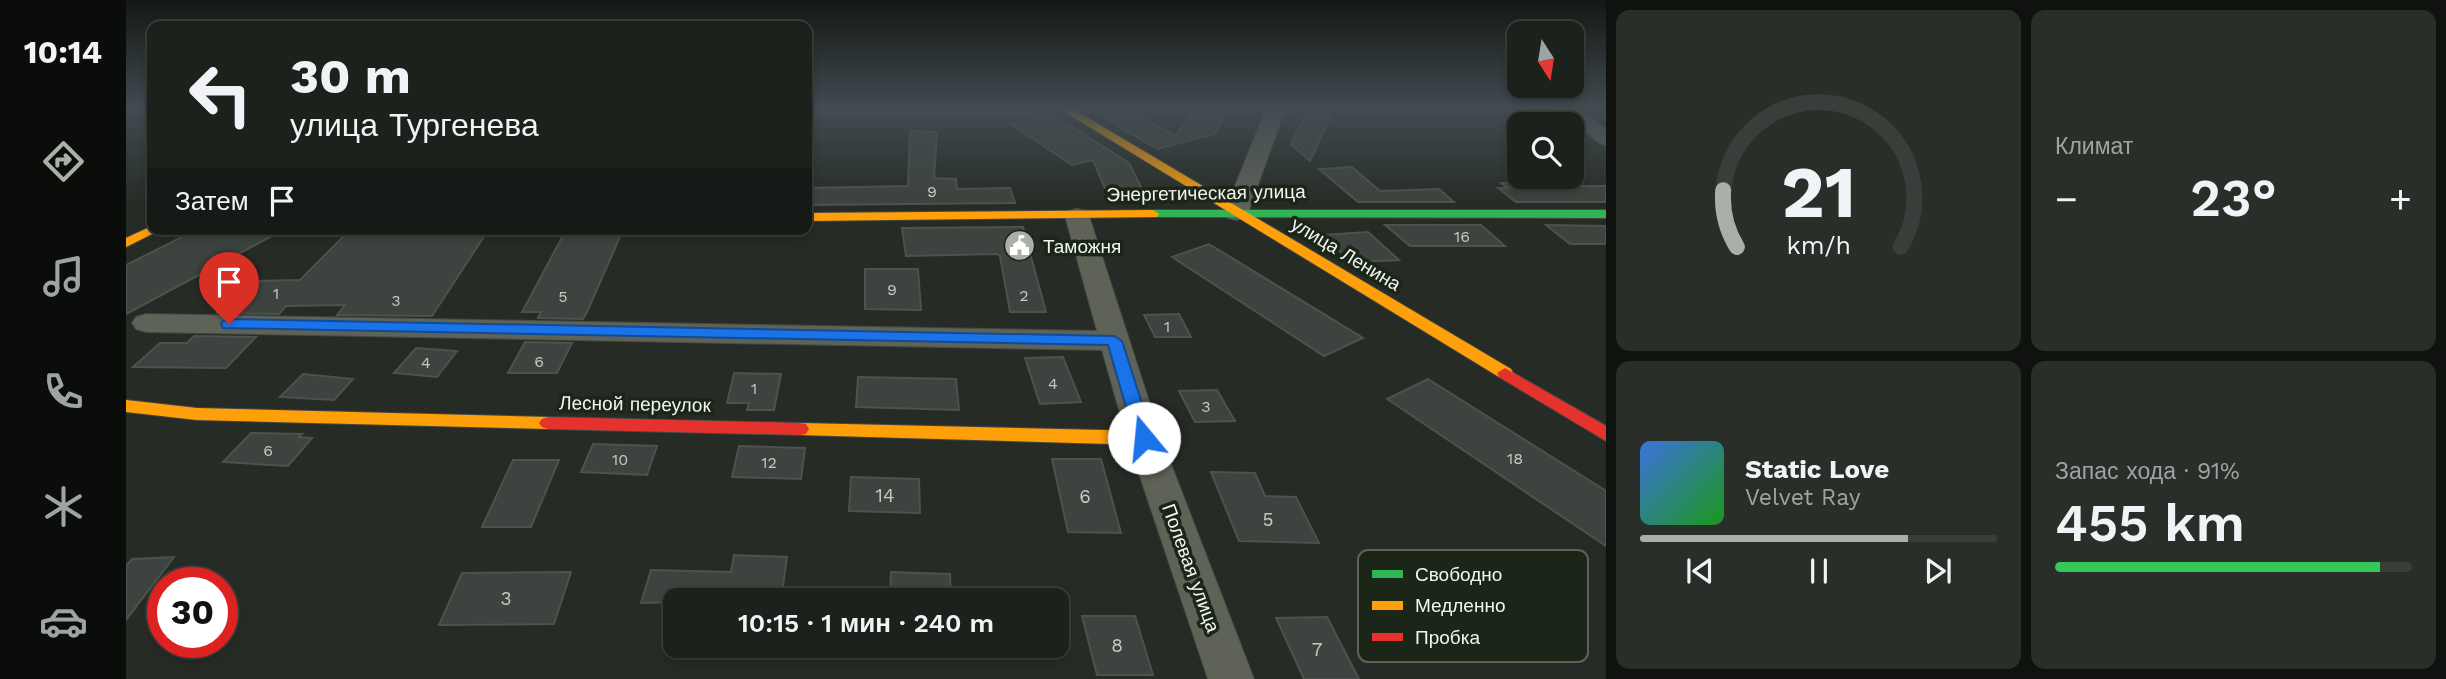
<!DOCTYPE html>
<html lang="ru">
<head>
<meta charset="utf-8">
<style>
	:root { --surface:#1c211c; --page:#292e29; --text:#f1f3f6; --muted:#a0a3a3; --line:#3a3e3b; --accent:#aab0a8 }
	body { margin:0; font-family:"Work Sans",sans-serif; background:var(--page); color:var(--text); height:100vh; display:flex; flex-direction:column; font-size:26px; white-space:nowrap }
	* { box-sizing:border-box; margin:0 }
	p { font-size:23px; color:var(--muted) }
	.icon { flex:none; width:38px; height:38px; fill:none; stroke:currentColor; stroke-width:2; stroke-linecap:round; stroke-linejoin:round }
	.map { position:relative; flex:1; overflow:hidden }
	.drawer { display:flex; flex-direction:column; gap:10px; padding:10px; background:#0f120f; width:840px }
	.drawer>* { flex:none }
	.guide { position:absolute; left:21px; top:21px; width:665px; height:214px; border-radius:14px; box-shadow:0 4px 10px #0003,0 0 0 2px var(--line); background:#1c211c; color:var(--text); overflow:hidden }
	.needle { width:46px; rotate:168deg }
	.tools { position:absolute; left:1381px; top:21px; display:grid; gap:14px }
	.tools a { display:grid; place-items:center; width:77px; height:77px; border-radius:14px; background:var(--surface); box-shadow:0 4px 10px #0003,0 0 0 2px var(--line); font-size:35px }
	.speed { position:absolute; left:21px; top:567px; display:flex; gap:14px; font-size:35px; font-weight:700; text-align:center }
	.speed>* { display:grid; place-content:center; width:91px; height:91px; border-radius:50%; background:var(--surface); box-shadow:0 4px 10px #0003,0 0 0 2px var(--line); line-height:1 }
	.speed .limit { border:10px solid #d22; background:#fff; color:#111 }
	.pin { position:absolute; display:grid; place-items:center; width:60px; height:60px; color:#fff; margin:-72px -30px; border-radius:50% 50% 50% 0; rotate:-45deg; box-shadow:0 0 7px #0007 }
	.pin .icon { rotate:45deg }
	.me { position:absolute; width:77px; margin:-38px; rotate:343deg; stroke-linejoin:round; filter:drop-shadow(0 0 5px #0008) }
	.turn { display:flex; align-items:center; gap:24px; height:147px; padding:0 28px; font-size:32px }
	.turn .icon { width:91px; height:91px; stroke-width:2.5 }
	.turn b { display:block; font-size:49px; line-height:60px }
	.then { display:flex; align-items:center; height:66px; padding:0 28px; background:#0003; gap:14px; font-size:26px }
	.big { font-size:52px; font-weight:600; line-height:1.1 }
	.drawer .card { flex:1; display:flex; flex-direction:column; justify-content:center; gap:10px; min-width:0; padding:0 24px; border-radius:14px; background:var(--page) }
	.drawer .dial { align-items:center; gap:0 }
	.dial svg { height:182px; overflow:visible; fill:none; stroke:var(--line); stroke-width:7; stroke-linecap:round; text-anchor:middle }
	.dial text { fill:var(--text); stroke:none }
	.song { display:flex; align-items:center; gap:21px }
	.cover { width:84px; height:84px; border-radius:10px; background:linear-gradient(135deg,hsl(220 70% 55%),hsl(120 70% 35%)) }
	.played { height:7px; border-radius:4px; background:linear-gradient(90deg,var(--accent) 75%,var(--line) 75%) }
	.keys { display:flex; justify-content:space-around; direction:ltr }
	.heat { display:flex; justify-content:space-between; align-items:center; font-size:38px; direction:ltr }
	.charge { height:10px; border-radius:5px; background:linear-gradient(90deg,#34c759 91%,var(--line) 0) }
	.drawer .tiles { flex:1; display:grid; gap:10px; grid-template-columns:repeat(2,1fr) }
	.trip { position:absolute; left:537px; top:588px; width:406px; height:70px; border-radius:14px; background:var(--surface); box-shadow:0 4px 10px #0003,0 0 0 2px var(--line); font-weight:600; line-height:70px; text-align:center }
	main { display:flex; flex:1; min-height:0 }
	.tab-bar { display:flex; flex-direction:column; width:126px; justify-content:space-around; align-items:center; background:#0b0d0b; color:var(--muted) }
	.tab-bar .icon { width:49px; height:49px }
	.tab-bar .selected { color:var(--accent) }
	.tab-bar b { font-size:32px; color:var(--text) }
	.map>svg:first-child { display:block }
	.building { fill:#3d433e; stroke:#4c524d; stroke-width:2 }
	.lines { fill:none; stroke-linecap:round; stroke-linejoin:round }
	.street-casing { stroke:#434842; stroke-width:2 }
	.fast-casing { stroke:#434842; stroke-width:2 }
	.slow-casing { stroke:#434842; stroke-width:2 }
	.jam-casing { stroke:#434842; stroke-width:2 }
	.street { fill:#5e6257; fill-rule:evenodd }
	.fast { fill:#30b455; fill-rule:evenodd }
	.slow { fill:#ff9f0a; fill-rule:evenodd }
	.jam { fill:#e5322d; fill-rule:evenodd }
	.route { fill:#1a73e8; stroke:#114b97; stroke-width:2 }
	.labels { text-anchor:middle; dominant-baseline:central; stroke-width:7; stroke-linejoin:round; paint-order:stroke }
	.number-label { font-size:16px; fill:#c4cac3 }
	.street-label { font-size:19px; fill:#f1f7ef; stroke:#1b2518 }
	.poi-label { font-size:19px; fill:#f1f7ef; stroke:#1b2518; text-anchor:start }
	.near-number-label { font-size:19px; fill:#c4cac3 }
	.key { fill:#1b2518; stroke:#5b6458; stroke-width:2 }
	.key-label { font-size:19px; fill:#f1f7ef }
</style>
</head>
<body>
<main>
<nav class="tab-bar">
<b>10:14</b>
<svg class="icon selected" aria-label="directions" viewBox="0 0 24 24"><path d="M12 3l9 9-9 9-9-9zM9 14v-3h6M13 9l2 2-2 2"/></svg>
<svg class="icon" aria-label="music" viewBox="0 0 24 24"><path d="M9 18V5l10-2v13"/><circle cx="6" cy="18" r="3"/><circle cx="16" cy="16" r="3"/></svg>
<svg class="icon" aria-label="phone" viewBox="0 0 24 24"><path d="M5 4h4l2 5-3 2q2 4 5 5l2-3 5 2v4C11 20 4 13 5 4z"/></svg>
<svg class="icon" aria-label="climate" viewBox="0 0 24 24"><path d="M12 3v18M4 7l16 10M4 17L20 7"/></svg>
<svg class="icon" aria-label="car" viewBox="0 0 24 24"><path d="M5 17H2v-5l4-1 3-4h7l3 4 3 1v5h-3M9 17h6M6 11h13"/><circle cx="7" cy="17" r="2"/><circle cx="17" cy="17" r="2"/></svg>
</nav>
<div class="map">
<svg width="1480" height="679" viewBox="0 0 1480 679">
	<rect width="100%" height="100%" fill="#262c25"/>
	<path class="building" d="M963,109H1000L1050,136L1067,109H1103L1089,134L1031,149Z
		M1183,109H1208L1184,161L1165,144Z
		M927,115L1003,163L1022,201L984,200L967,160L946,165L885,124Z
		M784,131L811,132L808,178L830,179L831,189L884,188L889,203L681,205V188L782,186Z
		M1226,167L1254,191L1313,189L1328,202H1232L1193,169Z
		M1430,182L1436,186H1480V202H1390L1372,188H1382L1375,183Z
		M1259,225H1355L1379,246H1284Z
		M1420,225L1480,226V244H1444Z
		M897,227L920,312H884L874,256L871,254L780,256L776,228Z
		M72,229L96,234L105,229H159L0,314V265Z
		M225,229H363L306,316L211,315L219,305L160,306L153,314L91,313L123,281L174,280Z
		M440,230H497L461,312L457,319L412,318L415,312H396Z
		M1242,232L1273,260L1226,262L1195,235Z
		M1083,244L1237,338L1198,356L1046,257Z
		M739,269H792L795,310L739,309Z
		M1053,314L1065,337H1029L1018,315Z
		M68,336L130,337L100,368L7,367L34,343H61Z
		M399,342L446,343L431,373H382Z
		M290,348L331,351L311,377L268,373Z
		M937,357L955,402L914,404L899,358Z
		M608,373L655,374L648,410H621L623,403H601Z
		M177,374L227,379L208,400L154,397Z
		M732,377L830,379L833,410L730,407Z
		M1302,379L1480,491V546L1261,399Z
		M1091,390L1109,421L1069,422L1053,391Z
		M125,433L176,434L173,437L186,438L162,466L97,462Z
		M467,444L531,446L521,475L455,472Z
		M613,446L679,448L675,479L606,477Z
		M926,459H975L995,533L942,532Z
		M387,460H433L405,527H356Z
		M1085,472L1129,473L1139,496L1170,497L1193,543L1113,541Z
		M725,477L793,479L794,513L723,511Z
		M608,555L661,557L655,600L515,603L525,570L605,572Z
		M48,557L0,620V566L6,559Z
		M445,572L428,624L313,625L336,573Z
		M765,572L824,574L825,600H764Z
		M956,616H1009L1027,675H971Z
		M1201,617L1233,679H1178L1150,618Z"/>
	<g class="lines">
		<defs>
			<path id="street" d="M681,109H920L911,115L681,116Z
				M1140,109H1159L1122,213L1118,218L1110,220L1102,218L1098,213Z
				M1430,109H1452L1480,129V145L1473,143Z
				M951,209L960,211L963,216L1035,438L1128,679H1082L1001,438L976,350L20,332L10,329L6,323L10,317L20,314L971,331L939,216L942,211Z"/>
			<path id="fast" d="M1027,210H1480V218L1023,217L1021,214Z"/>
			<path id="slow" d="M934,109H947L1385,369L1387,373L1379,378L1373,377Z
				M1027,210L1033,214L1031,217L681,221V213Z
				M26,226V229H36L0,247V238Z
				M0,400L71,408L422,417L428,419L431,423L428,427L422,429L71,420L0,412Z
				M674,423L1018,431L1024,433L1027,438L1024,443L1018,445L674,435L668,434L665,429L668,424Z"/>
			<path id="jam" d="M1379,368L1480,426V441L1373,377L1371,373Z
				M422,417L674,423L680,424L683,429L680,434L674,435L422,429L416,427L413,423L416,419Z"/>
		</defs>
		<use href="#street" class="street-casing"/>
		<use href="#fast" class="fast-casing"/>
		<use href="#slow" class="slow-casing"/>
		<use href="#jam" class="jam-casing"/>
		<use href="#street" class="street"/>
		<use href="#fast" class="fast"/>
		<use href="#slow" class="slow"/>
		<use href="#jam" class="jam"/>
	</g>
	<linearGradient id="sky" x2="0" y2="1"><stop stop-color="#151814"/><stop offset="0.53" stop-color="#414b51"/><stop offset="1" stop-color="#414b51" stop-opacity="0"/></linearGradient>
	<rect width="1480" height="204" fill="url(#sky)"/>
	<path class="route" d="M103,319L988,336L996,341L1027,438L1024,443H1011L1009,438L982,345L97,328L95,324L97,321Z"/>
	<defs>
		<symbol id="civic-disc" viewBox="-11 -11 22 22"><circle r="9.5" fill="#aab0a8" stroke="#1b2518"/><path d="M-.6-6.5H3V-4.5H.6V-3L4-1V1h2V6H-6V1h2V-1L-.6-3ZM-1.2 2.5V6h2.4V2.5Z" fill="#fff"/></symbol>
	</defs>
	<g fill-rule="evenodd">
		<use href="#civic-disc" x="876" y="228" width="35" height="35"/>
	</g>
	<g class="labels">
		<g class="number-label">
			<text x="806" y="191">9</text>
			<text x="1336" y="236">16</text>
			<text x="766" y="289">9</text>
			<text x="150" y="293">1</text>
			<text x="898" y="295">2</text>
			<text x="437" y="296">5</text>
			<text x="270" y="300">3</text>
			<text x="1041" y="326">1</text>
			<text x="413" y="361">6</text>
			<text x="300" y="362">4</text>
			<text x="927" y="383">4</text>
			<text x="628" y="388">1</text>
			<text x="1080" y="406">3</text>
			<text x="142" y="450">6</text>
			<text x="1389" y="458">18</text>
			<text x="494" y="459">10</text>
			<text x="643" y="462">12</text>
		</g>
		<g class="street-label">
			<text transform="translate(1080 193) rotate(-1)">Энергетическая улица</text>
			<text transform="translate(1220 254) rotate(31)">улица Ленина</text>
			<text transform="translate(509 404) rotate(1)">Лесной переулок</text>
			<text transform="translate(1065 568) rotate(70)">Полевая улица</text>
		</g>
		<g class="poi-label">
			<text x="917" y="246">Таможня</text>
		</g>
		<g class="near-number-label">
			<text x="759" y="495">14</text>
			<text x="959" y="496">6</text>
			<text x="1142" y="519">5</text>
			<text x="380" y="598">3</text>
			<text x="991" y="645">8</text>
			<text x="1191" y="649">7</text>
		</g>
	</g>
	<rect x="1232" y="550" width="230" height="112" rx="10" class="key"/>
	<rect x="1246" y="570" width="31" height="8" fill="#30b455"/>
	<rect x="1246" y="601" width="31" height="9" fill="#ff9f0a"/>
	<rect x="1246" y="633" width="31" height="8" fill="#e5322d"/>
	<g class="key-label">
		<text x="1289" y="581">Свободно</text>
		<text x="1289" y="612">Медленно</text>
		<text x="1289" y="644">Пробка</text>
	</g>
</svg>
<div class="tools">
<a><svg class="needle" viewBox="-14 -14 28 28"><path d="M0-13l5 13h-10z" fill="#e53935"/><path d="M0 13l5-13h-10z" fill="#a0a3a3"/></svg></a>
<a><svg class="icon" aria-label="search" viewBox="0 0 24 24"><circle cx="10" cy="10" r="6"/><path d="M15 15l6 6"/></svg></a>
</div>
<div class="speed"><div class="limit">30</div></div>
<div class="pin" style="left:103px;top:324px;background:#d93025"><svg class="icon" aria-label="arrive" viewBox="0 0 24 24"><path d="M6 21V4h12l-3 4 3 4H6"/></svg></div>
<svg class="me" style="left:1018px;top:438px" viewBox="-20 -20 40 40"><circle r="19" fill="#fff"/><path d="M0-13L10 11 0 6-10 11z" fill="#1a73e8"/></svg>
<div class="trip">10:15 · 1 мин · 240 m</div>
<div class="guide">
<div class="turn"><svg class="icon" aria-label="left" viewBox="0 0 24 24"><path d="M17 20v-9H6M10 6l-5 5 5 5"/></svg><div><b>30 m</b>улица Тургенева</div></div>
<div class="then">Затем<svg class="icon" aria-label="arrive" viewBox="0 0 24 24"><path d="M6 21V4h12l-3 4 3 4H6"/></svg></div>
</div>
</div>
<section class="drawer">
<div class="tiles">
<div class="card dial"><svg viewBox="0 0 100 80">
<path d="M14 69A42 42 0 1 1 86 69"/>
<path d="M14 69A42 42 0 0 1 8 44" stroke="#aab0a8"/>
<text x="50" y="56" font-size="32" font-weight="700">21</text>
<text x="50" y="72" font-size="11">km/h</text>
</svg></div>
<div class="card"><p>Климат</p>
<div class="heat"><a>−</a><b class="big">23°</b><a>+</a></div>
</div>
<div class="card">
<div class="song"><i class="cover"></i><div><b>Static Love</b><p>Velvet Ray</p></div></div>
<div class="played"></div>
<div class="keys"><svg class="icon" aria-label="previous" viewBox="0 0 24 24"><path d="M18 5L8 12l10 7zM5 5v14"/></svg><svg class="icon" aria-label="pause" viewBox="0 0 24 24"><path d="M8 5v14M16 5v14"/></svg><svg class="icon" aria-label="next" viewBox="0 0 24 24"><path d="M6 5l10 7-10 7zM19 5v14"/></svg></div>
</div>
<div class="card"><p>Запас хода · 91%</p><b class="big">455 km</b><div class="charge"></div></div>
</div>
</section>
</main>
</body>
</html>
